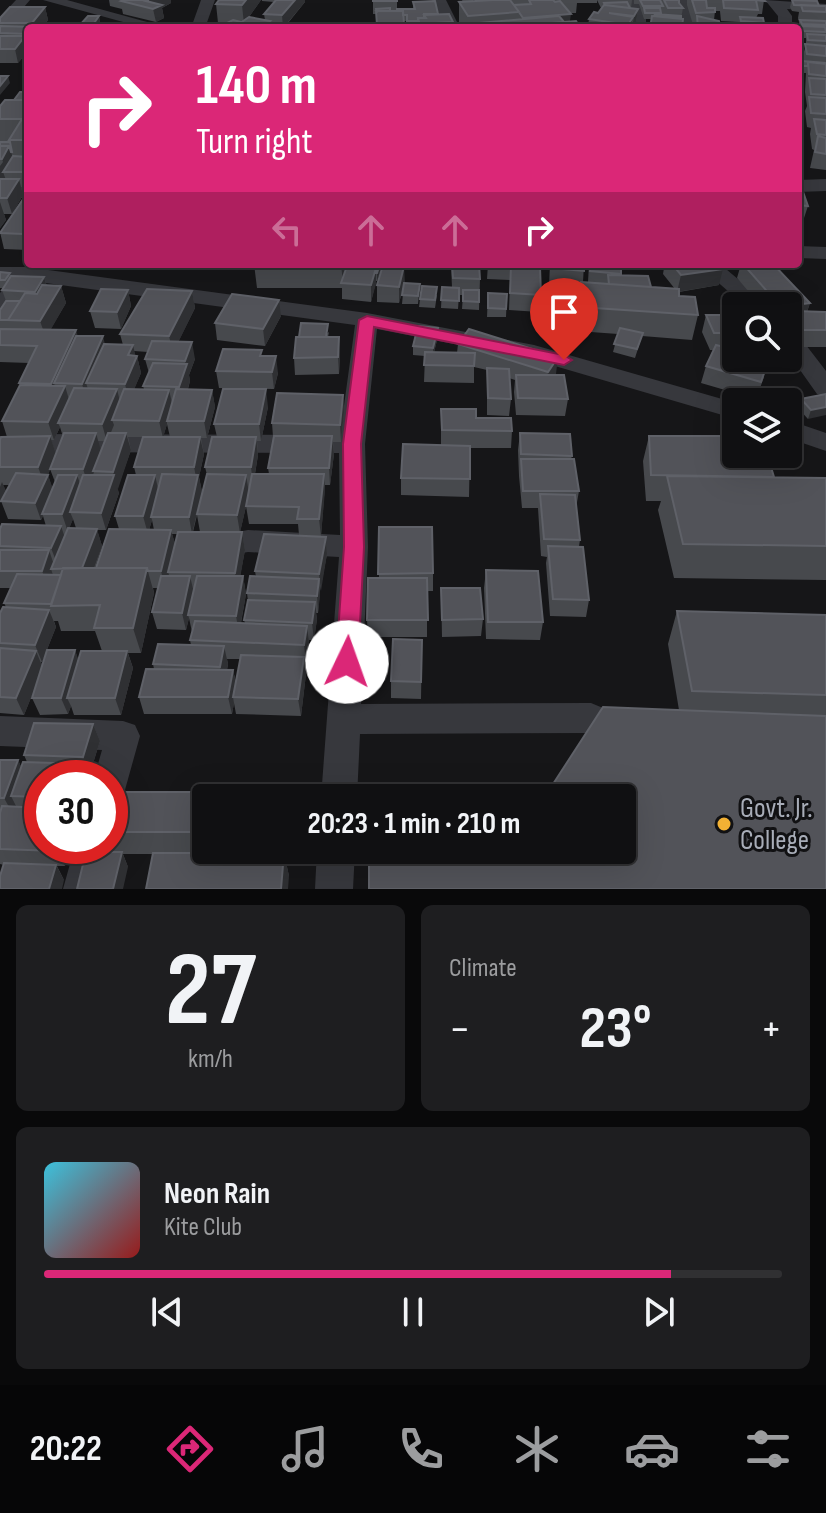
<!DOCTYPE html>
<html lang="en">
<head>
<meta charset="utf-8">
<style>
	:root { --surface:#101012; --page:#1e1e20; --text:#f1f3f6; --muted:#9c9d9f; --line:#303032; --accent:#db2777 }
	body { margin:0; font-family:"Sofia Sans Condensed",sans-serif; background:var(--page); color:var(--text); height:100vh; display:flex; flex-direction:column; font-size:30px; white-space:nowrap }
	* { box-sizing:border-box; margin:0 }
	p { font-size:26px; color:var(--muted) }
	.icon { flex:none; width:44px; height:44px; fill:none; stroke:currentColor; stroke-width:2; stroke-linecap:round; stroke-linejoin:round }
	.map { position:relative; height:889px; overflow:hidden }
	.details { display:flex; flex-direction:column; gap:16px; padding:16px; background:#09090a; flex:1 }
	.details>* { flex:none }
	.banner { position:absolute; left:24px; top:24px; width:778px; height:244px; border-radius:8px; box-shadow:0 8px 32px #0002,0 0 0 2px var(--line); background:#db2777; color:#fff; overflow:hidden }
	.tools { position:absolute; left:722px; top:292px; display:grid; gap:16px }
	.tools a { display:grid; place-items:center; width:80px; height:80px; border-radius:8px; background:var(--surface); box-shadow:0 8px 32px #0002,0 0 0 2px var(--line); font-size:40px }
	.speed { position:absolute; left:24px; top:760px; display:flex; gap:16px; font-size:40px; font-weight:700; text-align:center }
	.speed>* { display:grid; place-content:center; width:104px; height:104px; border-radius:50%; background:var(--surface); box-shadow:0 8px 32px #0002,0 0 0 2px var(--line); line-height:1 }
	.speed .limit { border:12px solid #d22; background:#fff; color:#111 }
	.pin { position:absolute; display:grid; place-items:center; width:68px; height:68px; color:#fff; margin:-82px -34px; border-radius:50% 50% 50% 0; rotate:-45deg; box-shadow:0 0 8px #0007 }
	.pin .icon { rotate:45deg }
	.me { position:absolute; width:88px; margin:-44px; rotate:3deg; stroke-linejoin:round; filter:drop-shadow(0 0 6px #0008) }
	.turn { display:flex; align-items:center; gap:28px; height:168px; padding:0 40px; font-size:36px }
	.turn .icon { width:104px; height:104px; stroke-width:2.5 }
	.turn b { display:block; font-size:56px; line-height:68px }
	.lanes { display:flex; align-items:center; height:76px; padding:0 40px; background:#0003; justify-content:center; gap:40px; direction:ltr }
	.lanes .off { opacity:.35 }
	.big { font-size:60px; font-weight:700; line-height:1.1 }
	.details .tile { flex:1; display:flex; flex-direction:column; justify-content:center; gap:12px; min-width:0; padding:0 28px; border-radius:12px; background:var(--page) }
	.details .dial { align-items:center; gap:0 }
	.dial b { font-size:104px; line-height:1 }
	.song { display:flex; align-items:center; gap:24px }
	.cover { width:96px; height:96px; border-radius:12px; background:linear-gradient(135deg,hsl(190 70% 55%),hsl(0 70% 35%)) }
	.played { height:8px; border-radius:4px; background:linear-gradient(90deg,var(--accent) 85%,var(--line) 85%) }
	.keys { display:flex; justify-content:space-around; direction:ltr }
	.heat { display:flex; justify-content:space-between; align-items:center; font-size:44px; direction:ltr }
	.details .tiles { flex:1; display:grid; gap:16px; grid-template-columns:1fr 1fr }
	.tile:last-child { grid-column:span 2 }
	.trip { position:absolute; left:192px; top:784px; width:444px; height:80px; border-radius:8px; background:var(--surface); box-shadow:0 8px 32px #0002,0 0 0 2px var(--line); font-weight:700; line-height:80px; text-align:center }
	.menu { display:flex; height:128px; justify-content:space-around; align-items:center; background:#060607; color:var(--muted) }
	.menu .icon { width:56px; height:56px }
	.menu .selected { color:var(--accent) }
	.menu b { font-size:36px; color:var(--text) }
	.map>svg:first-child { display:block }
	.lines { fill:none; stroke-linecap:round; stroke-linejoin:round }
	.minor { fill:#37383d; fill-rule:evenodd }
	.wall { fill:#47494d; fill-rule:evenodd }
	.shaded-wall { fill:#2f3033 }
	.building { fill:#525359; stroke:#5f6168; stroke-width:2 }
	.route { fill:#db2777; stroke:#8e194d; stroke-width:2 }
	.poi-dot { fill:#f2b134; stroke:#111113; stroke-width:3 }
	.labels { text-anchor:middle; dominant-baseline:central; stroke-width:6; stroke-linejoin:round; paint-order:stroke }
	.near-poi-label { font-size:28px; fill:#a8adb8; stroke:#111113; text-anchor:start }
</style>
</head>
<body>
<div class="map">
<svg width="826" height="889" viewBox="0 0 826 889">
	<rect width="100%" height="100%" fill="#161618"/>
	<g class="lines">
		<path class="minor" d="M16,0H30L5,29L0,30V17Z
			M43,0H67L169,28H145Z
			M201,0H215L205,28H191Z
			M432,0H446L460,28H446Z
			M625,0H639L646,18V28H632V18Z
			M673,0H687L695,28H681Z
			M765,0L826,4V12L787,9L792,16V28H778V16Z
			M826,179V191L798,192V180Z
			M0,186H28V198H0Z
			M798,246L826,247V259L798,258Z
			M697,264H720L770,306H745Z
			M0,267H26L367,313L534,345L736,403V419L531,359L377,329L365,444L368,547L361,704L591,703L603,708L608,718L603,728L591,733L360,734L357,798H321L339,557L248,552L211,558L201,555L197,547L201,539L248,530L340,535L339,453L20,452L11,449L7,443L11,437L20,434L340,435L355,325L31,281L8,313L0,315V293L10,280L0,279Z
			M788,330L796,332L826,371V396L817,394L788,353Z
			M788,420L826,433V451L788,438Z
			M0,716L123,721L135,725L140,736L123,797L110,801V778H94L102,750L0,746Z
			M110,840L113,846L101,889H63L75,846H110Z
			M317,850H355L353,889H315Z"/>
	</g>
	<path class="wall" d="M109,0H171V3L162,8L164,18L156,22L123,14L122,9L110,6Z
		M215,0H261L249,17L265,20L264,14L274,2L262,1V0H305V2L284,28H222L221,26L226,24L218,23L216,4L219,0Z
		M373,0H397V9H413V2L453,22V28H407V21H404V28H377L376,14H373Z
		M462,0H473V1L493,0H632L631,8H629L638,9L636,22L632,28H462L459,22V2H463ZM597,0L601,8L598,13L589,19L588,26H579L570,21V13H576L577,3H597Z
		M634,0H679V3L683,8L681,19H644L639,4H634Z
		M687,0H764L762,14H758L756,18L764,23L762,28H740L739,22L721,21L720,11H715L714,20L720,28H694L687,5Z
		M792,0L826,6V170L810,168L814,150L812,149L810,134L811,128L807,127L805,111L807,106L805,92L806,73H801V68L802,58L806,45V38H801L799,33V22L798,18L799,12L792,11L790,7Z
		M45,7L48,20L42,28H28V51L18,63H0V18Z
		M99,16L100,23L96,28H81L80,25Z
		M28,92V187H21L23,195L12,214H4L6,220L0,228V106Z
		M798,189L808,206L803,221H798Z
		M28,192V250L4,249L0,232Z
		M170,264H201L200,268H171Z
		M254,264H345L344,276L381,268L377,281H376L371,302L342,299V288H257Z
		M451,264L480,279L479,310L462,309L463,295H459L458,309L441,308L442,287L452,288Z
		M488,264H520V267L541,295L539,312L509,310L510,280L487,279Z
		M550,264H584L583,282H588L589,264H621V275L651,287L675,289L663,274L664,268L659,269L656,264H718L719,285L679,292V296L698,315L692,340L642,336L635,358L613,352L618,334L577,331L578,306L580,287L549,285Z
		M741,264H773L810,303L807,312H826V347H797L789,328L792,322L788,306H761L737,278Z
		M0,272L11,276L44,277L47,286H61L66,303L50,330L77,336L105,344L123,345L120,334L192,291L195,308L178,342L195,359L189,375L190,381L188,389L212,390L215,407L207,438H201L204,454L199,477L202,492L198,510L207,475L205,467L217,437L214,424L268,407L261,441H257L258,455L255,474H269L268,468L273,437L272,423L343,395L344,412L341,442H333L334,454L330,485H325L321,536L326,537L327,554L320,591L318,613H316L317,619L314,640H309L306,662H305L306,674L301,716L236,714L234,703L232,714H144L139,697L154,669L153,664L191,645L190,640L192,632L189,618L186,630L157,629L152,612L158,588H153L154,593L141,653H128L133,668L121,715H74L71,706L68,714L40,715L32,698L36,685L24,715L0,713V613L6,607L4,603L11,588H0V529L46,526L43,516L41,520L8,519L1,501L10,485H3L6,491L0,503V440L7,437L2,421L20,386L19,383L29,363L0,362V310L6,301L2,290L3,288H0ZM134,351L148,352L145,359L149,373L143,386L144,389H134L141,373L137,356L135,355ZM167,424L170,437H163ZM60,427L63,437L56,454L51,440H54ZM128,437H143L134,467L136,475L115,516L119,529L96,568H95L102,546L97,530H106L119,493L117,489L131,450ZM98,441H105L99,457ZM50,469L55,482L52,488L48,475ZM248,498L246,506L249,524H298L299,535L255,571L256,577L247,593L248,601L244,620L245,623H241L246,594L243,576H240L245,550L242,532H240ZM197,515L200,532H193ZM73,519L76,528H69ZM152,520L154,530H149ZM172,534H177L175,544ZM54,621H58L61,631H95L102,651L78,660L75,650L42,665L41,662H42L56,627ZM227,659H240L236,682L233,670H227L228,664Z
		M404,283L420,284L418,304H402L404,283L399,303L377,302V285Z
		M128,290L131,306L121,329L95,328L90,311Z
		M488,293L507,294L506,317H487Z
		M437,295L435,308L419,307L420,299Z
		M706,315H736V350L764,377L756,399L701,383L706,366L713,350H710L702,332Z
		M281,316L265,346L217,340L215,323Z
		M438,328V336L434,352L457,353L458,344L556,374L555,375L568,399L565,416L516,415L514,392L515,380L509,378L511,399L509,416L487,415V370L474,367V383L424,382L425,356L413,355V346Z
		M329,332L328,337L340,354L339,374L295,375L294,358Z
		M262,356L278,373L274,389L219,388L216,371Z
		M826,394L808,419L798,408L801,399Z
		M441,409L476,418L512,431L511,448H470L469,497L401,495V478L441,445Z
		M520,433L572,456L571,459L579,491L576,508L580,540L579,546L589,600L586,617L550,616L546,563L547,557L541,556L538,508H522L519,476L518,450Z
		M649,436L774,478H826V580L674,578L658,510L661,501H646L643,461Z
		M379,527L433,573V591H427V637H368L367,620L379,578Z
		M486,570L543,622L540,640L486,639L484,588Z
		M441,588L483,619L481,636L442,637Z
		M677,611L826,615V889L622,850L679,710L668,644Z
		M422,640L421,699L391,698V681Z
		M93,724L100,741L90,773L42,778V846H71L65,866H57L64,880L0,864V760H18L21,767L27,762L24,755Z
		M110,792H275L276,798H206V850H276L275,853H284L289,876L152,854H123L128,867L99,852L97,846H110Z"/>
	<path class="shaded-wall" d="M149,0H171V3L162,8L164,18L156,22L153,9L146,1Z
		M246,0H261L244,24L242,5Z
		M295,0H305V2L283,28L282,15Z
		M45,7L48,20L42,28H33L32,23Z
		M638,9L636,22L632,28L634,16Z
		M571,14L569,27L564,23L563,28H488L523,25V18Z
		M99,16L100,23L96,28H92V26Z
		M633,17L631,28H627L628,25Z
		M270,21L271,28H259Z
		M25,36L28,51L18,63L15,49Z
		M8,76L10,83L0,95V86Z
		M9,146L14,161L3,172L6,180L0,189V166L3,162L2,159Z
		M19,179L23,195L12,214L7,198Z
		M0,202L6,220L0,228Z
		M28,226V250L23,234Z
		M341,264H345L343,283Z
		M380,264H381V268L377,281V273Z
		M404,266L405,283L399,303V287Z
		M376,268V284L371,302V285Z
		M723,269L719,285L677,292L681,275Z
		M44,277L49,294L40,308L35,292Z
		M61,286L66,303L46,338L40,321Z
		M128,290L131,306L121,329L117,312Z
		M192,291L195,308L173,353L169,336Z
		M279,300L281,316L265,346L263,329Z
		M810,303L804,320L795,311L792,322H788V306Z
		M438,328V336L433,357V348Z
		M76,330L81,347L54,383L58,397L56,401L51,384Z
		M103,336L107,353L86,383L90,395L87,401L82,384Z
		M339,337L340,354L339,374L338,357Z
		M192,342L195,359L189,375L190,381L183,405L179,387L186,367L185,361Z
		M133,345L136,358L137,356L141,373L129,402L125,384L128,355Z
		M276,356L278,373L274,389L272,372Z
		M558,357L556,374L546,389L548,372Z
		M65,386L70,403L58,423L60,427L54,440L48,422Z
		M117,389L121,406L112,420L114,425L107,442L102,424Z
		M266,389L268,407L261,441L259,424Z
		M169,390L173,407L167,421V424L163,438L159,421Z
		M212,390L215,407L207,438L204,421Z
		M343,395L344,412L341,442L340,425Z
		M826,407V415L808,419L811,410Z
		M96,433L101,451L89,487L83,469Z
		M126,433L131,450L118,489L113,472Z
		M50,436L56,454L48,475L54,492L42,514L43,516L41,520L35,503L44,483L38,467Z
		M332,436L334,454L330,485L329,468Z
		M200,437L204,454L199,477L202,492L192,534L189,517L197,482L194,467Z
		M256,437L258,455L253,485L251,467Z
		M324,474L325,491L321,536L319,519Z
		M77,475L83,492L70,512L73,519L68,532L62,514Z
		M114,475L119,493L106,530L101,513Z
		M155,475L159,493L151,517L152,520L148,534L143,516Z
		M246,475L249,493L240,533L237,515Z
		M2,482L6,491L0,503V487Z
		M61,526L67,544L58,566L51,548Z
		M97,529L102,546L87,587L81,570Z
		M171,530L176,547L168,572L169,575L165,588L161,571Z
		M242,532L245,550L238,590L235,573Z
		M326,537L327,554L321,591L319,574Z
		M49,550L55,568L51,569L53,575L49,588L42,571Z
		M147,568L154,593L141,653L133,628Z
		M190,576L194,593L188,615L189,618L186,630L182,613Z
		M243,576L246,594L239,633L236,616Z
		M319,579L320,596L318,613L317,596Z
		M315,602L317,619L314,640L312,623Z
		M49,610L56,627L42,662L35,645Z
		M307,626L309,643L306,662L304,645Z
		M224,646L228,664L224,684L220,667Z
		M75,650L81,667L67,698L71,706L68,714L61,698Z
		M36,651L43,668L24,715L16,698Z
		M127,651L133,668L121,715L115,698Z
		M304,657L306,674L301,716L298,699Z
		M233,670L237,687L233,697L234,703L232,714L228,697Z
		M93,724L100,741L90,773L83,757Z
		M18,760L26,776L11,796L16,806L13,814L4,798Z
		M84,764L90,778H79Z
		M58,846H71L65,866L56,851Z
		M122,852L128,867L123,889H113Z
		M284,853L289,876L288,889H281Z
		M56,865L64,880L62,889H49Z"/>
	<path class="building" d="M123,0H149L146,1L162,5L153,9L121,1Z
		M219,0H246L242,5L216,4Z
		M276,0H295L282,15L264,14Z
		M373,0H397V1H373Z
		M493,0H510L519,12L468,16L459,2Z
		M529,0H553L555,2L560,1L571,14L523,18L514,5L531,4Z
		M640,0H660L663,6H643Z
		M664,0H679V3L683,8H668Z
		M692,0H706L707,8H715V12L696,13Z
		M723,0H764L765,1L756,0L758,10L724,8Z
		M792,0L817,1L819,6L794,5Z
		M435,1L438,14H423L426,15H424V18H418V21H407V15H403V11H397V9H415L413,2Z
		M627,2L630,8L605,5L604,3Z
		M604,5L638,9L634,16L609,13L633,17L628,25L589,19L594,12L598,13Z
		M801,5L826,6V12L803,11Z
		M10,7H45L32,23H0V18Z
		M390,8V11H376L377,13L376,9Z
		M644,8H660L661,13H645Z
		M376,11H403L404,24L377,25Z
		M449,14L453,22L436,23L438,28H409L408,25H420L418,18H426L424,15Z
		M655,14L681,16V18L654,16Z
		M88,16H99L92,26L80,25Z
		M559,16L564,22L488,28H470L467,24Z
		M652,16L683,19L682,28H650Z
		M697,16L719,21L720,28H698Z
		M249,17L270,21L259,28H249L236,26Z
		M740,17L763,18L764,23L741,21Z
		M233,20L241,22L236,26L235,28L221,26Z
		M800,20L826,21V25L802,24Z
		M576,21L579,26H568L567,28L563,22Z
		M340,25L357,28H336Z
		M0,26L34,27L28,28V34L0,33Z
		M568,26H601L602,28H568Z
		M801,26L825,27L826,32L803,31Z
		M807,34L826,35V41L808,40Z
		M0,36H25L15,49H0Z
		M805,44L826,46V56L807,54Z
		M802,61L825,63V64L808,62V66H803Z
		M808,62L826,64V76L809,74Z
		M0,76H8L0,86Z
		M809,78L826,79V95L811,94Z
		M20,92H28V100H14Z
		M809,97L826,98V114L811,113Z
		M5,100H28V140H9L22,119H0V106Z
		M814,119L826,120V135L817,134Z
		M818,136L826,138V154L815,152Z
		M0,142H10L12,152H11L9,146H0Z
		M0,146H9L2,159H0Z
		M13,156L28,157V172H3Z
		M0,179H19L7,198H0Z
		M798,189H802L808,206L798,205Z
		M28,192V226L23,234L0,233Z
		M351,264H380L377,273H376V268L351,266Z
		M452,264H479L480,279L453,278Z
		M551,264H584V271L551,268Z
		M591,264H621V274L590,271Z
		M672,264H718L723,269L681,275Z
		M743,264H773L810,303L788,306H780Z
		M383,265L404,266L399,287L377,285Z
		M347,266L376,268L371,285L341,283Z
		M511,266L540,267L541,295L510,293Z
		M0,272L10,273L5,280H0Z
		M608,275L648,276L651,287L609,284Z
		M11,276L44,277L35,292L2,290Z
		M581,282L679,289V296L695,297L698,315L580,307Z
		M404,283L420,284L418,296L402,295Z
		M42,285L61,286L40,321L8,320L25,293L37,294Z
		M422,286L437,287L435,300L420,299Z
		M442,287L459,288V301L441,300Z
		M101,289L128,290L117,312L90,311Z
		M147,289L192,291L169,336L120,334Z
		M463,290H479V302L463,301Z
		M488,293L507,294L506,309L488,308Z
		M232,294L279,300L263,329L215,323Z
		M6,301H20L8,320H0V310Z
		M795,311L826,312V330H803Z
		M706,315H736V333H714Z
		M301,323L328,324L326,337H299Z
		M418,326L438,328L433,348L413,346Z
		M620,328L643,333L637,349L614,344Z
		M0,329L76,330L51,384L19,383L37,346L0,345Z
		M469,329L558,357L548,372L458,344Z
		M76,336H103L82,384L54,383Z
		M296,337H339L338,357L294,358Z
		M152,341L192,342L185,361L145,359Z
		M104,344L133,345L128,355L137,356L125,384L86,383Z
		M716,345L736,350V358H764L769,359L761,382L706,366Z
		M223,349L262,350L260,356H276L272,372L216,371Z
		M425,352L475,353L474,366L424,365Z
		M153,363L187,364L179,387L143,386Z
		M487,368L509,369L511,399L488,398Z
		M516,375H564L568,399L518,398Z
		M20,385L65,386L48,422L2,421Z
		M74,388L117,389L102,424L58,423Z
		M124,389L169,390L159,421L112,420Z
		M176,389L212,390L204,421H167Z
		M223,389H266L259,424H214Z
		M277,393L343,395L340,425L272,423Z
		M826,394V407L811,410L801,399Z
		M441,409H476V418H511L512,431L442,430Z
		M64,433H96L83,469H50Z
		M108,433H126L113,472L93,471Z
		M520,433L570,434L572,456L521,454Z
		M50,436L38,467H0V440L1,437Z
		M274,436H332L329,468H268Z
		M649,436H736V454H767L774,477L651,475Z
		M143,437H200L194,467H134Z
		M212,437H256L251,467H205Z
		M403,444L470,446V479L401,478Z
		M521,459H574L579,491H523Z
		M16,473L48,475L35,503L1,501Z
		M162,474L198,475L189,517H151Z
		M207,474L246,475L237,515L197,514Z
		M252,474H324L319,519H297L299,507L246,506Z
		M58,475H77L62,514H42Z
		M83,475H114L101,513L70,512Z
		M128,475H155L143,516H115Z
		M667,476L826,478V546L683,544Z
		M540,494L575,495L580,540L544,539Z
		M2,524L61,526L51,548L0,546V529Z
		M379,527H432L433,573L378,574Z
		M68,528L97,529L82,568L51,569Z
		M109,529L171,530L161,571H148L147,568H96Z
		M178,532H242L235,573L168,572Z
		M264,534L326,537L319,574L255,571Z
		M548,546L583,547L589,600L553,599Z
		M0,550H49L42,571H0Z
		M63,568H147L133,628H94L100,605L51,606Z
		M486,570L538,571L543,622H488Z
		M17,574L61,575L51,604L4,603Z
		M161,576H190L182,613L152,612Z
		M197,576H243L236,616L188,615Z
		M250,576L319,579L317,596L247,593Z
		M368,578H427L428,620H367Z
		M441,588H480L483,619L442,620Z
		M248,600L315,602L312,623L244,620Z
		M3,607L49,610L35,645L0,643V613Z
		M677,611L826,615V695L692,691Z
		M195,621L307,626L304,645L190,640Z
		M393,639L422,640L421,682L391,681Z
		M158,644L224,646L220,667L153,664Z
		M0,648L36,651L16,698L0,697Z
		M47,650H75L61,698H32Z
		M81,651H127L115,698H67Z
		M241,655L304,657L298,699L233,697Z
		M146,669L233,670L228,697H139Z
		M603,707L826,716V889H369V850H622V798H544Z
		M34,723L93,724L83,757L24,755Z
		M0,760H18L4,798H0Z
		M23,762L84,764L79,778H42V797L11,796Z
		M110,792H275L274,798H206V832H110Z
		M2,806L42,808V846H58L56,851L0,849V813Z
		M86,852H122L113,889H77Z
		M153,853H284L281,889H146Z
		M4,863L56,865L49,889H0V876Z"/>
	<path class="route" d="M367,316L564,355L572,360L564,365L374,327L361,444L364,547L358,662L355,668L347,671L339,668L336,662L344,547L343,444L359,320Z"/>
	<circle class="poi-dot" cx="724" cy="824" r="8"/>
	<g class="labels">
		<g class="near-poi-label">
			<text x="740" y="808">Govt. Jr.<tspan x="740" dy="32">College</tspan></text>
		</g>
	</g>
</svg>
<div class="tools">
<a><svg class="icon" aria-label="search" viewBox="0 0 24 24"><circle cx="10" cy="10" r="6"/><path d="M15 15l6 6"/></svg></a>
<a><svg class="icon" aria-label="layers" viewBox="0 0 24 24"><path d="M12 4l9 5-9 5-9-5zM3 14l9 5 9-5"/></svg></a>
</div>
<div class="speed"><div class="limit">30</div></div>
<div class="pin" style="left:564px;top:360px;background:#d93025"><svg class="icon" aria-label="arrive" viewBox="0 0 24 24"><path d="M6 21V4h12l-3 4 3 4H6"/></svg></div>
<svg class="me" style="left:347px;top:662px" viewBox="-20 -20 40 40"><circle r="19" fill="#fff"/><path d="M0-13L10 11 0 6-10 11z" fill="#db2777"/></svg>
<div class="trip">20:23 · 1 min · 210 m</div>
<div class="banner">
<div class="turn"><svg class="icon" aria-label="right" viewBox="0 0 24 24"><path d="M7 20v-9h11M14 6l5 5-5 5"/></svg><div><b>140 m</b>Turn right</div></div>
<div class="lanes"><svg class="icon off" aria-label="left" viewBox="0 0 24 24"><path d="M17 20v-9H6M10 6l-5 5 5 5"/></svg><svg class="icon off" aria-label="ahead" viewBox="0 0 24 24"><path d="M12 20V5M6 11l6-6 6 6"/></svg><svg class="icon off" aria-label="ahead" viewBox="0 0 24 24"><path d="M12 20V5M6 11l6-6 6 6"/></svg><svg class="icon" aria-label="right" viewBox="0 0 24 24"><path d="M7 20v-9h11M14 6l5 5-5 5"/></svg></div>
</div>
</div>
<section class="details">
<div class="tiles">
<div class="tile dial"><b>27</b><p>km/h</p></div>
<div class="tile"><p>Climate</p>
<div class="heat"><a>−</a><b class="big">23°</b><a>+</a></div>
</div>
<div class="tile">
<div class="song"><i class="cover"></i><div><b>Neon Rain</b><p>Kite Club</p></div></div>
<div class="played"></div>
<div class="keys"><svg class="icon" aria-label="previous" viewBox="0 0 24 24"><path d="M18 5L8 12l10 7zM5 5v14"/></svg><svg class="icon" aria-label="pause" viewBox="0 0 24 24"><path d="M8 5v14M16 5v14"/></svg><svg class="icon" aria-label="next" viewBox="0 0 24 24"><path d="M6 5l10 7-10 7zM19 5v14"/></svg></div>
</div>
</div>
</section>
<nav class="menu">
<b>20:22</b>
<svg class="icon selected" aria-label="directions" viewBox="0 0 24 24"><path d="M12 3l9 9-9 9-9-9zM9 14v-3h6M13 9l2 2-2 2"/></svg>
<svg class="icon" aria-label="music" viewBox="0 0 24 24"><path d="M9 18V5l10-2v13"/><circle cx="6" cy="18" r="3"/><circle cx="16" cy="16" r="3"/></svg>
<svg class="icon" aria-label="phone" viewBox="0 0 24 24"><path d="M5 4h4l2 5-3 2q2 4 5 5l2-3 5 2v4C11 20 4 13 5 4z"/></svg>
<svg class="icon" aria-label="climate" viewBox="0 0 24 24"><path d="M12 3v18M4 7l16 10M4 17L20 7"/></svg>
<svg class="icon" aria-label="car" viewBox="0 0 24 24"><path d="M5 17H2v-5l4-1 3-4h7l3 4 3 1v5h-3M9 17h6M6 11h13"/><circle cx="7" cy="17" r="2"/><circle cx="17" cy="17" r="2"/></svg>
<svg class="icon" aria-label="filters" viewBox="0 0 24 24"><path d="M4 7h16M4 17h16"/><circle cx="9" cy="7" r="2"/><circle cx="15" cy="17" r="2"/></svg>
</nav>
</body>
</html>
